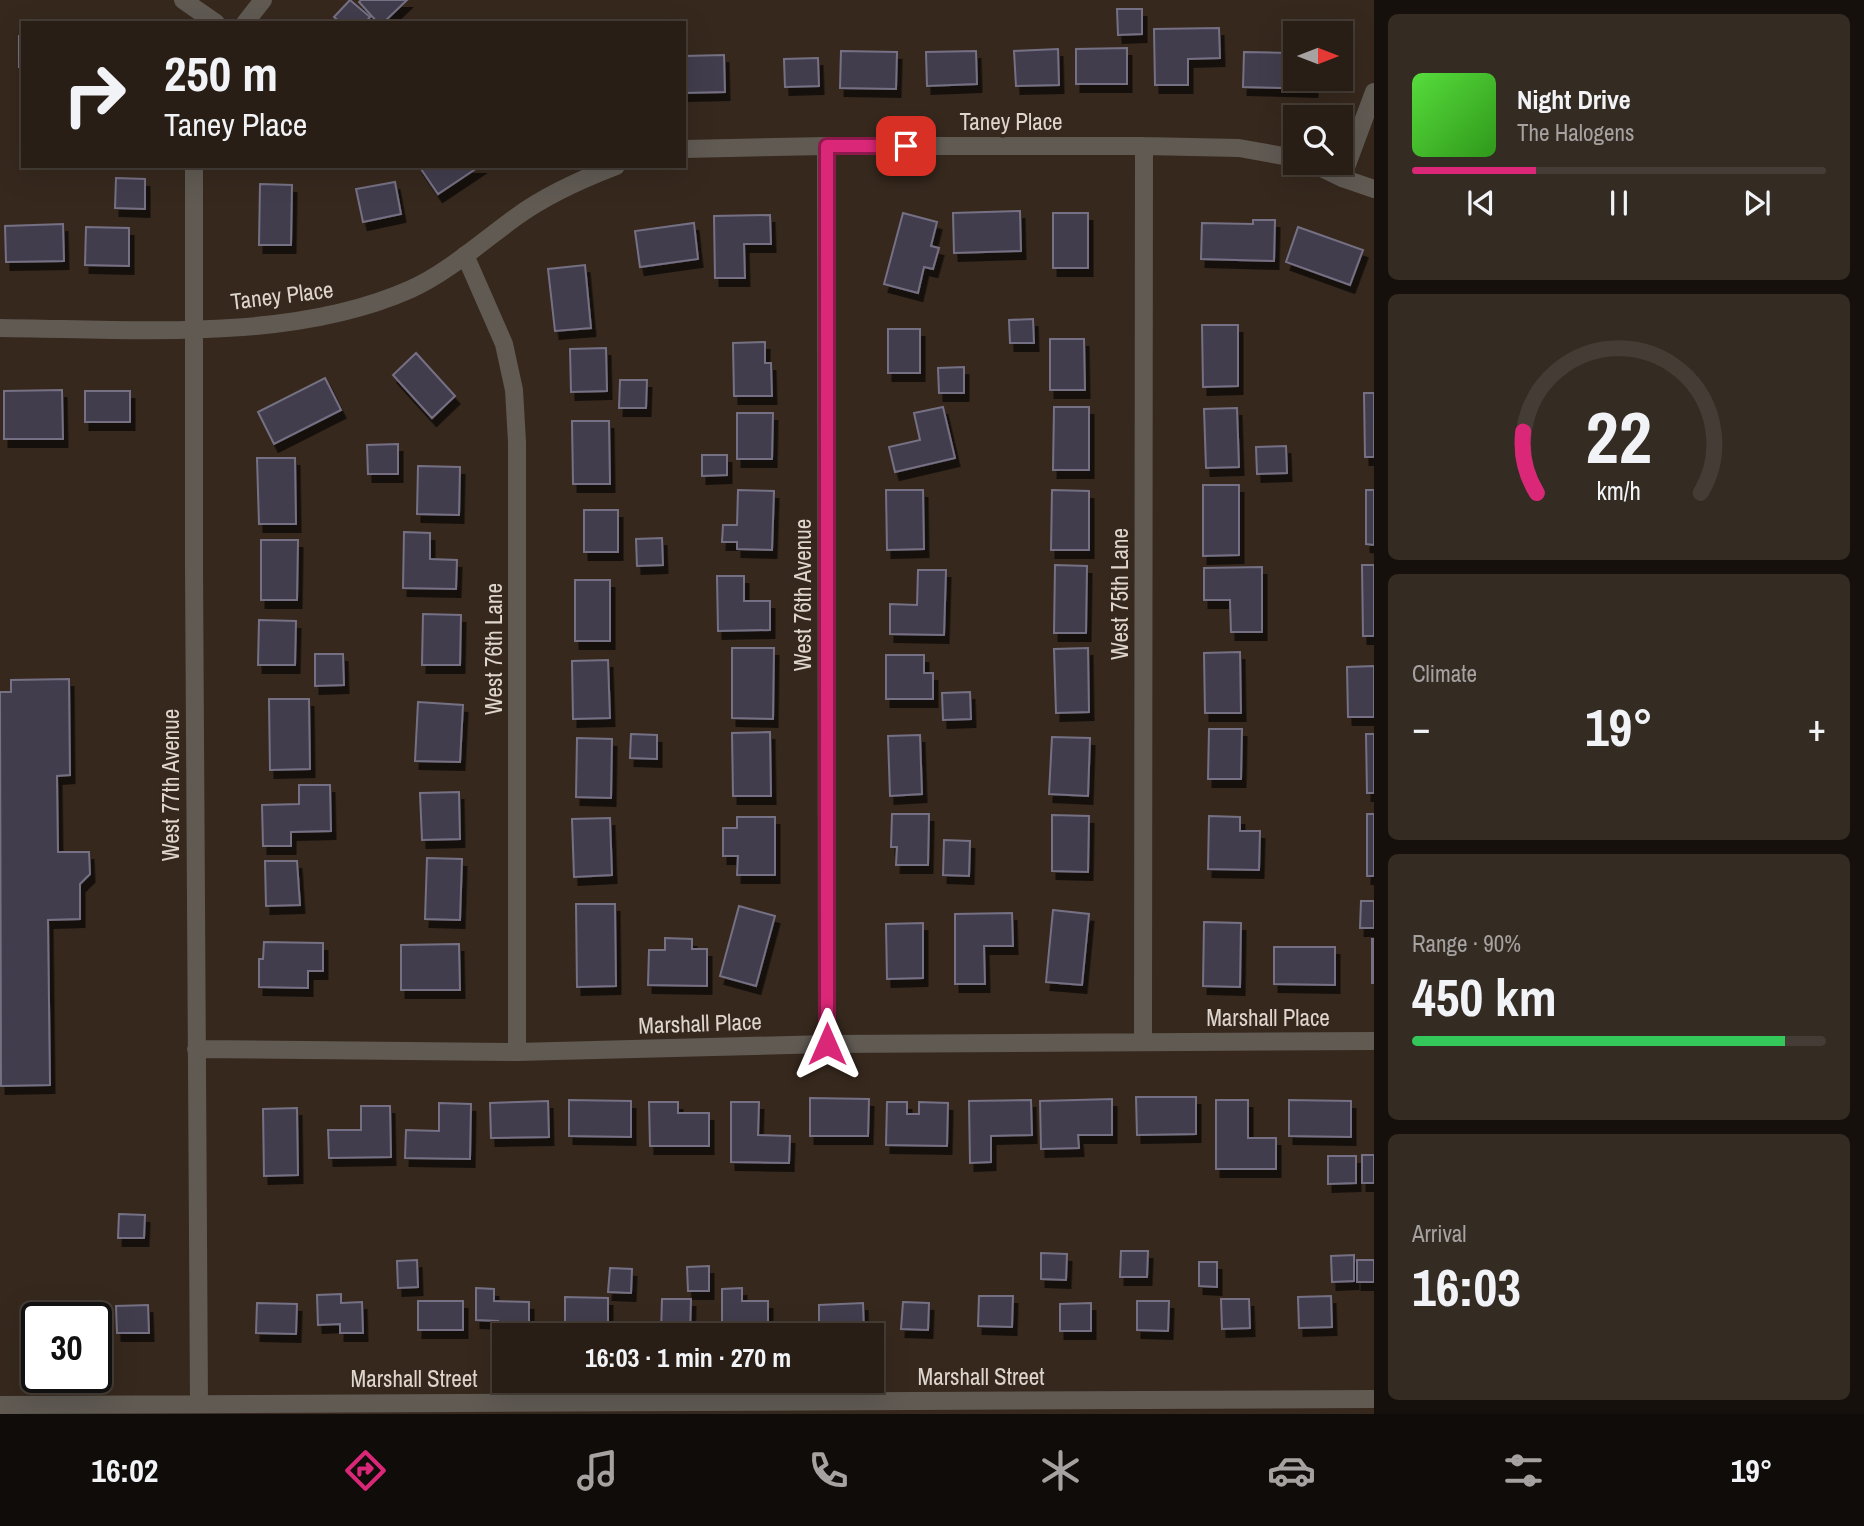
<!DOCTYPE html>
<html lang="en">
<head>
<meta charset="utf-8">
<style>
	:root { --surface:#281e16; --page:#342b23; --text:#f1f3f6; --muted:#a5a2a1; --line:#443c35; --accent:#db2777 }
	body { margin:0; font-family:"Archivo Narrow",sans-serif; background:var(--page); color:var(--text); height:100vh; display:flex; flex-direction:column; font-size:26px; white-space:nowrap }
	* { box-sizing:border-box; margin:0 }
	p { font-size:23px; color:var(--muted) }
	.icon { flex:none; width:38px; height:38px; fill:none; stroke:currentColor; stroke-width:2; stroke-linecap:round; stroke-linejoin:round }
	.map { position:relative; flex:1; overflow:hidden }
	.sheet { display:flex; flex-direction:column; gap:14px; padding:14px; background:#16100c; width:490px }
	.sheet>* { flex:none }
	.hud { position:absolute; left:21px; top:21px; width:665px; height:147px; border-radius:0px; box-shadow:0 7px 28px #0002,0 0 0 2px var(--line); background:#281e16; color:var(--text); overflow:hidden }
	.needle { width:46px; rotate:90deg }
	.controls { position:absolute; left:1283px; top:21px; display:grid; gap:14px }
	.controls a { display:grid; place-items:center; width:70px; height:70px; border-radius:0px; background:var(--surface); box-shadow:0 7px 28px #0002,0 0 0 2px var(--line); font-size:35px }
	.speed { position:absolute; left:21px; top:1302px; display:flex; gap:14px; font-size:35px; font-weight:700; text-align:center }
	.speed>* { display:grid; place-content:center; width:91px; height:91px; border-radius:50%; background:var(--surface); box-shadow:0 7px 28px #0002,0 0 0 2px var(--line); line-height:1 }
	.speed .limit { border:4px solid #111; border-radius:10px; background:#fff; color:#111 }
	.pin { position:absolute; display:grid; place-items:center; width:60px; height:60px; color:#fff; margin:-30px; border-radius:14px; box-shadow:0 4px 10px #0006 }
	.me { position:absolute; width:77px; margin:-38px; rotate:0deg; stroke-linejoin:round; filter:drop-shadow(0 0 5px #0008) }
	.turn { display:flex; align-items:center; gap:24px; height:147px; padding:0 28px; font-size:32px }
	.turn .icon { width:91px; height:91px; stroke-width:2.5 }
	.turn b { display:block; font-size:49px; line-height:60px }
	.big { font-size:52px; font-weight:700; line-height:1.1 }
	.sheet .tile { flex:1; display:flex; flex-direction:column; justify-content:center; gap:10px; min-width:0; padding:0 24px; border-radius:10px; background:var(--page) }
	.sheet .dial { align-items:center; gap:0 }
	.dial svg { height:182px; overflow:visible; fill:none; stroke:var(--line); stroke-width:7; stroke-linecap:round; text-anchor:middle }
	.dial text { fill:var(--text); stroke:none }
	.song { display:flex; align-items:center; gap:21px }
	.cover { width:84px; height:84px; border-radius:10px; background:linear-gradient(135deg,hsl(110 70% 55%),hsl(110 70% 35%)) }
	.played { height:7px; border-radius:4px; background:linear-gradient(90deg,var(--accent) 30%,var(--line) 30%) }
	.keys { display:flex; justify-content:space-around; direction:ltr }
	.heat { display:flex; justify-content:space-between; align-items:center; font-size:38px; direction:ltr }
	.charge { height:10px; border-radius:5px; background:linear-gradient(90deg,#34c759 90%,var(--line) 0) }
	.trip { position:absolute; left:492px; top:1323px; width:392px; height:70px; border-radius:0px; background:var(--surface); box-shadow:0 7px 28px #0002,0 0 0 2px var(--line); font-weight:700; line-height:70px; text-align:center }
	.tabs { display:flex; height:112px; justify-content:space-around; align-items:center; background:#100c09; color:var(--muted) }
	.tabs .icon { width:49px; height:49px }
	.tabs .active { color:var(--accent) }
	.tabs b { font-size:32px; color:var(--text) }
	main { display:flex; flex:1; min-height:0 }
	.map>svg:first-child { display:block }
	.building { fill:#423d4e; stroke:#757083; stroke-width:2; filter:url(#shadow) }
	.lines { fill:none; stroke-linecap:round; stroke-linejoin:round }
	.street { stroke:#605a53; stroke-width:18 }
	.route-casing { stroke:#8e194d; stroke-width:18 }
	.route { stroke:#db2777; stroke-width:12 }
	.labels { text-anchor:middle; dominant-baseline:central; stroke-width:7; stroke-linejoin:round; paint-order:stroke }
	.street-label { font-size:23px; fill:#ded5cd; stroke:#36281d }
</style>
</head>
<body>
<main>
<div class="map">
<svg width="1374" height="1414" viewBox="0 0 1374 1414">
	<defs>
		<filter id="shadow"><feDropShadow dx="4.5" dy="8" stdDeviation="0" flood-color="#0009"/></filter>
	</defs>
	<rect width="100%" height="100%" fill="#36281d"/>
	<path class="building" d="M350,0L370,17L365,23H341L334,17Z
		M361,0H407L383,23H378L359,2Z
		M1117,9H1142V34L1118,35Z
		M1219,28L1220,58L1188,59V85H1155L1154,29Z
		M19,36H23V67H19Z
		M1127,48V84H1076V49Z
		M1058,49L1059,85L1016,86L1014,51Z
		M841,51L897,52L896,89L840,88Z
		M976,51L977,84L927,86L926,52Z
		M1244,52L1295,53V79H1313V89L1243,87Z
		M724,55L725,92L684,93V56Z
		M818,58L819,86L785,87L784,59Z
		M419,166H480L438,194Z
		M116,178L145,179V209L115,208Z
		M395,182L401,214L363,222L356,189Z
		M260,184L292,185L291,245H259Z
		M1020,211L1021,251L954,253L953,213Z
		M903,213L937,222L931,246L939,248L933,269L924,267L918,293L884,284Z
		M1053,213H1088V268H1053Z
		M770,215L771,244H744L745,278H715L714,216Z
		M1253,220H1275L1274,261L1201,259L1202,223L1253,224Z
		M694,223L698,259L640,267L635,231Z
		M63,224L64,261L6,262L5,226Z
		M86,227L129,228V266L85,265Z
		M1298,227L1363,250L1350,285L1286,262Z
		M585,265L591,328L555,331L548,269Z
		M1033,319L1034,343H1010L1009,320Z
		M1202,325H1238V386L1203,387Z
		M888,329H920V373H888Z
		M1050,339H1084L1085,390H1050Z
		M765,342V363H771L772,396H734L733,343Z
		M606,348L607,391L571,392L570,349Z
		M416,353L455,396L432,418L393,375Z
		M964,367V393H939L938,368Z
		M325,378L341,410L274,444L258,412Z
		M620,380H647L646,408H619Z
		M62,390L63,439H4V391Z
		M85,391H130V422H85Z
		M1364,393H1374V457H1365Z
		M943,407L955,458L895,472L889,447L920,440L914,413Z
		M1054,407H1089V470H1053Z
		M1237,408L1239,467L1206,468L1204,409Z
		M737,413H773L772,459H737Z
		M572,421H609L610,484H573Z
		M398,444V474H368L367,445Z
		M1286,446L1287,473L1257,474L1256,447Z
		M702,455H727V475L702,476Z
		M257,458H295L296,524H259Z
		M418,466L460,467L459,515L417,514Z
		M1203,485H1239V555L1203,556Z
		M738,490L774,491L772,550L737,549V542H722L723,525H737Z
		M886,490H923L924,549L887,550Z
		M1052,490L1089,491V550H1051Z
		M1366,490H1374V545L1366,544Z
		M584,510H618V552H584Z
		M404,532L430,533V559L457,560L456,589L403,588Z
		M662,538L663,565L637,566L636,539Z
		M261,540H298L297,600H261Z
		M1055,565L1087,566L1086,633H1054Z
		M1362,565H1374V636H1363Z
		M1262,567V632H1231L1230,600H1204V568Z
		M918,570H946L944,635L890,634V604L917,605Z
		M717,576H744V601H770V630L718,631Z
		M575,580H610V641H575Z
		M423,614L461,615L460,665H422Z
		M259,620L296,621L295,665H258Z
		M732,648H774L773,719L732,718Z
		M1088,648L1089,712L1056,713L1054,649Z
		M1240,652L1241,713H1205L1204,653Z
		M315,654H343L344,685L315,686Z
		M886,655H924V673H933V699H886Z
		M608,660L610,718L573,719L572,661Z
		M1374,666V717H1348L1347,667Z
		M69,679L70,775L57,776L58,852H89L90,874L80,884V919L48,920L50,1085L1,1086L0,692H11V680Z
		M970,692L971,719L943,720L942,693Z
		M269,699H309L310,769L270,770Z
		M418,702L463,705L460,762L415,761Z
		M1209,729H1242L1241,779H1208Z
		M770,732L771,796H733L732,733Z
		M631,734L657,735V759L630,758Z
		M1366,734H1374V793H1367Z
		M920,735L922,794L890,796L888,736Z
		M1052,737L1090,738L1088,796L1049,794Z
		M577,738L612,739L611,798L576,797Z
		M299,785H330L331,831L291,832V846H263L262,805L299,804Z
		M459,792L460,839L422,840L420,793Z
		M892,814H929L928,865H896L897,847H891Z
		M1367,814H1374V876H1367Z
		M1052,815L1089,816L1088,872L1052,871Z
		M1209,816L1240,817V831H1260L1259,870L1208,869Z
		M737,817H775V875H737L738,856H723V828H737Z
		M610,818L612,875L574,877L572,819Z
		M944,840L970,841L969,876L943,875Z
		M427,858L462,859L460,920L425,919Z
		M265,861H297L300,905L266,906Z
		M1361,901H1374V928H1360Z
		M576,904H615L616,986L577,987Z
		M739,906L775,916L756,986L720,976Z
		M1053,910L1089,914L1082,985L1046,982Z
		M1012,913L1013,946H984L985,984H955V914Z
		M1204,922L1241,923L1240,987L1203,986Z
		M923,923V978L887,979L886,924Z
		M665,938L692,939V949H707V986L648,985L649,950H665Z
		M1372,939H1374V983H1372Z
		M264,942L323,943V971H308V988L259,987V959H263Z
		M459,944L460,990H401V945Z
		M1274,947H1335V985L1274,984Z
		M1136,1097H1196V1134L1137,1135Z
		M810,1098L869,1099L868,1136H810Z
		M1112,1099V1135H1078L1079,1148L1041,1149L1040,1101Z
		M569,1100L631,1101V1137L569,1136Z
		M1031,1100L1032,1135L991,1136V1162L970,1163L969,1101Z
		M1216,1100H1248V1138H1276V1169H1216Z
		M1289,1100L1351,1101V1137L1289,1136Z
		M548,1101L549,1137L491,1138L490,1103Z
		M649,1102H678V1113H709V1146H650Z
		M731,1102H759L758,1135L790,1136L789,1163L731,1162Z
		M887,1102H907V1114H919V1102L948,1103L947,1146L886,1145Z
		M439,1103L471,1104L470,1159L405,1158L406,1130L439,1131Z
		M361,1106H390L391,1157L329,1158L328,1130H361Z
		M297,1108L298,1175L264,1176L263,1109Z
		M1362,1155H1374V1183H1362Z
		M1328,1156H1356V1183L1328,1184Z
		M119,1214L145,1215L144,1238H118Z
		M1121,1251H1148L1147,1277H1120Z
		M1041,1253L1067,1254L1066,1280L1041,1279Z
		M1354,1255V1281L1332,1282L1331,1256Z
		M417,1260L418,1287L398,1288L397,1261Z
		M1357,1260H1374V1282H1357Z
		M1199,1262H1217V1287L1199,1286Z
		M709,1266V1291H688L687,1267Z
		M610,1268L632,1269L631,1293L608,1292Z
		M476,1288L494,1289V1301L529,1302V1330L498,1329V1321L476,1320Z
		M742,1288V1301H768V1331H740V1322H722V1289Z
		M341,1294V1303L362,1302L363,1333H340V1324L318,1325L317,1295Z
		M979,1296H1013L1012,1327L978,1326Z
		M1331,1296L1332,1327L1299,1328L1298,1297Z
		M565,1297L608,1298V1331L565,1330Z
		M662,1299H691L690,1333H661Z
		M1221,1299H1249L1250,1328L1222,1329Z
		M418,1301H463V1330H418Z
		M1137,1301H1169L1168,1331L1137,1330Z
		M903,1302L929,1303L928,1330L901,1329Z
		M257,1303L297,1304L296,1334L256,1333Z
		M863,1303L864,1331L819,1332V1305Z
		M1091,1303V1331H1060V1304Z
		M148,1305L149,1333H117L116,1306Z
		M39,1307L64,1309L63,1318H39Z"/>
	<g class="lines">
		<path class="street" d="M183,0L216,23
			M245,23L263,0
			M826,146L827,1044
			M684,149L826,146H1144L1239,148L1295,158
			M1311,163L1342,178L1374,189
			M194,166V567L199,1404
			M1342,178L1374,92
			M465,255L504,344L514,390L517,442V1052
			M0,328C130,329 291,343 411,289C447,273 484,240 516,217C546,195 582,179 616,166
			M1143,1042L1144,146
			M196,1049L517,1052L827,1044L1374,1041
			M0,1405L1374,1399"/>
	</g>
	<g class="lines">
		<defs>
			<path id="route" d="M827,1044V146H906"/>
		</defs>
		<use href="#route" class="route-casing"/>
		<use href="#route" class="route"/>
	</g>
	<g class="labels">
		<g class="street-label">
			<text x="1011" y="121">Taney Place</text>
			<text transform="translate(282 295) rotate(-7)">Taney Place</text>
			<text transform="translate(1119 594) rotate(-90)">West 75th Lane</text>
			<text transform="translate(802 595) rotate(-90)">West 76th Avenue</text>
			<text transform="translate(493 649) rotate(-90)">West 76th Lane</text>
			<text transform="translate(170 785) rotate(-90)">West 77th Avenue</text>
			<text x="1268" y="1017">Marshall Place</text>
			<text transform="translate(700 1023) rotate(-2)">Marshall Place</text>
			<text x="981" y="1376">Marshall Street</text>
			<text x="414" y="1378">Marshall Street</text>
		</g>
	</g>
</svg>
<div class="controls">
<a><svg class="needle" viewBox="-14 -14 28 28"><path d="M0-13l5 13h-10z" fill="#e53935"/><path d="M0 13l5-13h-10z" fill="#a5a2a1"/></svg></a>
<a><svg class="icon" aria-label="search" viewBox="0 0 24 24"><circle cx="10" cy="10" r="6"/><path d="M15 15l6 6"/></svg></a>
</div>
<div class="speed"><div class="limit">30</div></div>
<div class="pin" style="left:906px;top:146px;background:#d93025"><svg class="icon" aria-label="arrive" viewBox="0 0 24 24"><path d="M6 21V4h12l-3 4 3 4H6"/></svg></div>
<svg class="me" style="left:827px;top:1044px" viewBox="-20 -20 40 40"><path d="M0-17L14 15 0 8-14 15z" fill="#db2777" stroke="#fff" stroke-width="4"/></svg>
<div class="trip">16:03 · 1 min · 270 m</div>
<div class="hud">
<div class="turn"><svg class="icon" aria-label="right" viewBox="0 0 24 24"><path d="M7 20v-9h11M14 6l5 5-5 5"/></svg><div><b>250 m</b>Taney Place</div></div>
</div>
</div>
<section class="sheet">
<div class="tile">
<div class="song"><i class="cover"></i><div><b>Night Drive</b><p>The Halogens</p></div></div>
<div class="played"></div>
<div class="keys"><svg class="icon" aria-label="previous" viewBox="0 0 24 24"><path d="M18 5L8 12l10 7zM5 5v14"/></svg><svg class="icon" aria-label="pause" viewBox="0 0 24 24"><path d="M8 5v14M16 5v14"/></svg><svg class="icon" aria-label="next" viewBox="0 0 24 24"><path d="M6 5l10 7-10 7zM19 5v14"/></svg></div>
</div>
<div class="tile dial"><svg viewBox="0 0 100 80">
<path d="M14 69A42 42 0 1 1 86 69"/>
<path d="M14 69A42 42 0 0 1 8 42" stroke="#db2777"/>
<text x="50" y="56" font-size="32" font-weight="700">22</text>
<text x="50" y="72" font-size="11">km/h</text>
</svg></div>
<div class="tile"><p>Climate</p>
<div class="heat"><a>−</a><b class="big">19°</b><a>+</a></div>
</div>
<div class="tile"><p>Range · 90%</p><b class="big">450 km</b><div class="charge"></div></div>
<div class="tile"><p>Arrival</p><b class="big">16:03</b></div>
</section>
</main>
<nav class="tabs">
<b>16:02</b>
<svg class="icon active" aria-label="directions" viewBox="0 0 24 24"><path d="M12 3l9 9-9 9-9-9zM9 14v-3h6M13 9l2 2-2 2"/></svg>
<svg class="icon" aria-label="music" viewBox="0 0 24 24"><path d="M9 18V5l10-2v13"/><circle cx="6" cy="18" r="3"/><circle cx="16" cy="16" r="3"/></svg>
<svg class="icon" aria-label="phone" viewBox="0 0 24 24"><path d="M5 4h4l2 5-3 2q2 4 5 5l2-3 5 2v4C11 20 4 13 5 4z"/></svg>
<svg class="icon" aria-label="climate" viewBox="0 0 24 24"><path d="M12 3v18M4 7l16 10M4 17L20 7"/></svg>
<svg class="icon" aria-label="car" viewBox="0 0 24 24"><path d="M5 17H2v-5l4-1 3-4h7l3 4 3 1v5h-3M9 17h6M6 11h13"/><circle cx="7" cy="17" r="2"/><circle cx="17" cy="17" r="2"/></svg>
<svg class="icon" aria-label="filters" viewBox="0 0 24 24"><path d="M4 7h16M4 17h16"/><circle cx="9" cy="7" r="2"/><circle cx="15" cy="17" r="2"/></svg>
<b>19°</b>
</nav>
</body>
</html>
